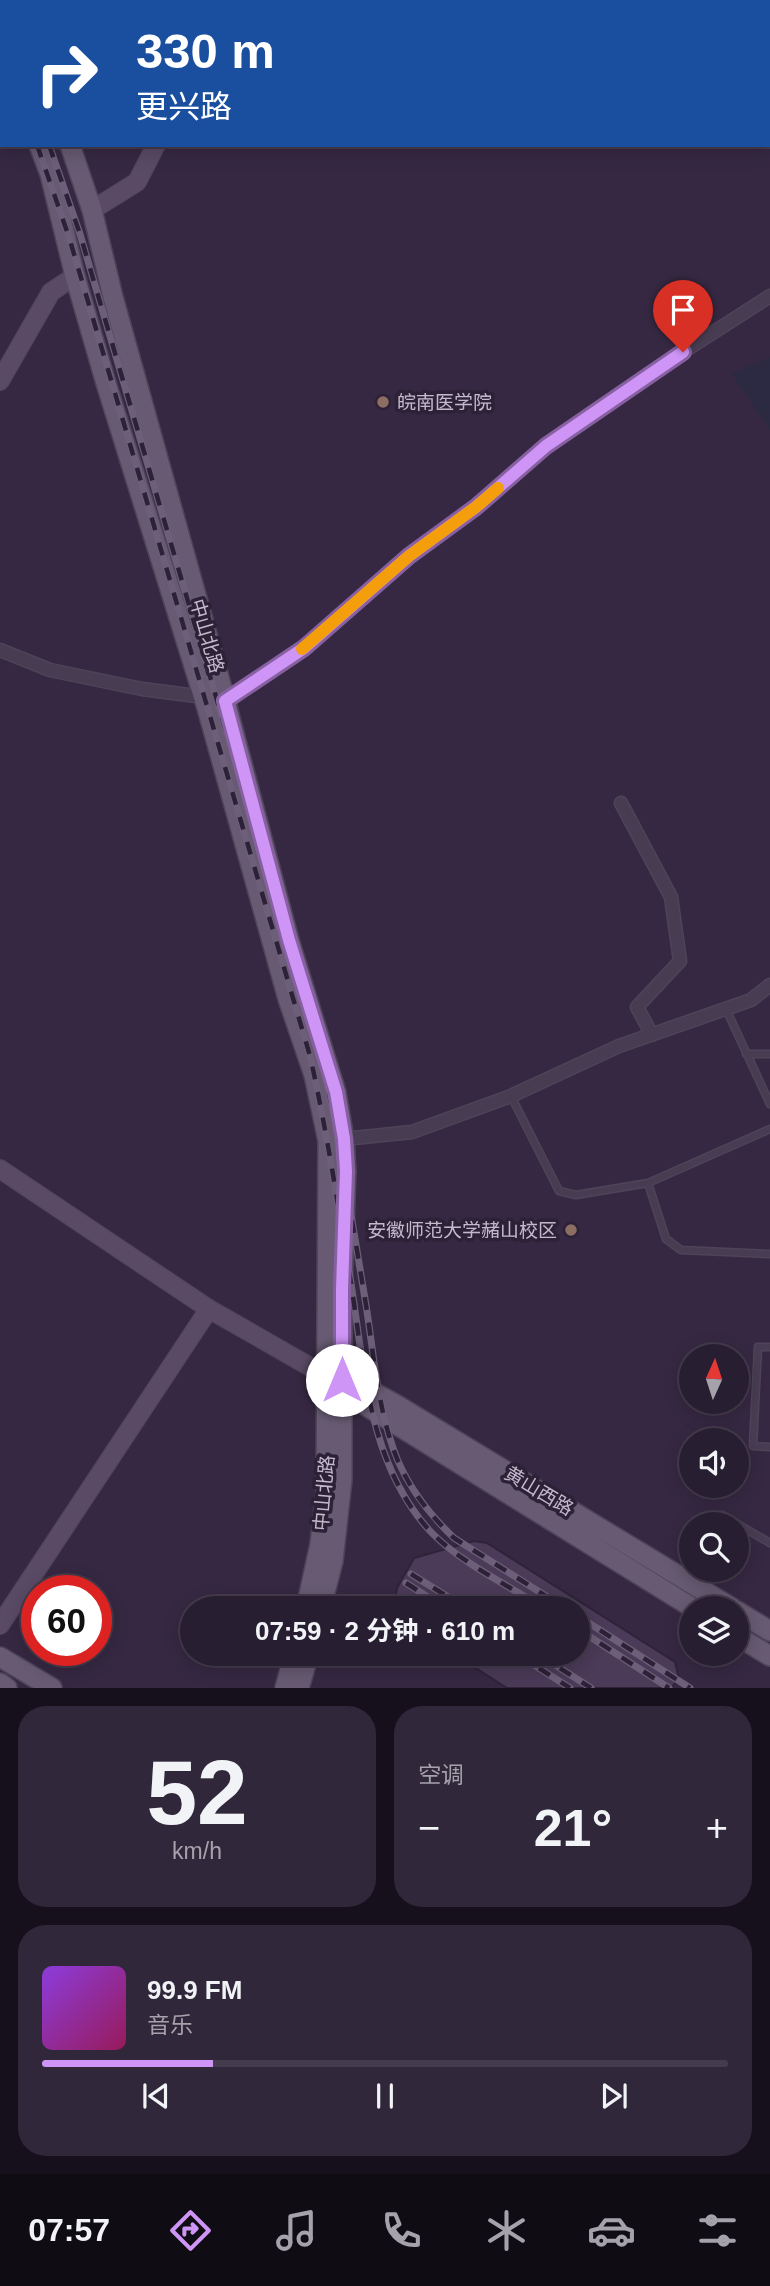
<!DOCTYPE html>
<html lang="zh">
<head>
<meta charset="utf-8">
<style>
	:root { --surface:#281e32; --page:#30273a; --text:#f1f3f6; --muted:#a5a2ac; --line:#443c4d; --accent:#ce94f6 }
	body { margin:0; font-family:Helvetica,"Noto Sans SC",sans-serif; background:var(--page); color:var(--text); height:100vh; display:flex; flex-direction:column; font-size:26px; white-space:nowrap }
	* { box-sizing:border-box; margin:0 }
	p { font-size:23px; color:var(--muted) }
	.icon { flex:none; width:38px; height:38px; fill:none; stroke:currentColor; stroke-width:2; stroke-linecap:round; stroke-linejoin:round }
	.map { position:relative; height:1688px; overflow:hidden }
	.details { display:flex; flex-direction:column; gap:18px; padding:18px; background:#16101c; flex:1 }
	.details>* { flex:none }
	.top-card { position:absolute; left:0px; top:0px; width:770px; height:147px; box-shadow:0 4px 18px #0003,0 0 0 2px var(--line); background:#1a4fa0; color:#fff; overflow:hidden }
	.needle { width:46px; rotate:3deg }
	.buttons { position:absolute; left:679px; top:1344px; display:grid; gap:14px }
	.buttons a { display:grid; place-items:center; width:70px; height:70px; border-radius:50%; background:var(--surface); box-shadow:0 4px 18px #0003,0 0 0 2px var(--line); font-size:35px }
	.speed { position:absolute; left:21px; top:1575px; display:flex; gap:14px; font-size:35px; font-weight:700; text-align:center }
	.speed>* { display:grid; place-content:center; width:91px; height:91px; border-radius:50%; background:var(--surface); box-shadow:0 4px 18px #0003,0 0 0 2px var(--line); line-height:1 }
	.speed .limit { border:10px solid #d22; background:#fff; color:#111 }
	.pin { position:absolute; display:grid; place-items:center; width:60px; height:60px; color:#fff; margin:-72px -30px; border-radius:50% 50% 50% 0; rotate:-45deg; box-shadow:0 0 7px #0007 }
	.pin .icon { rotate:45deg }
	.me { position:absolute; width:77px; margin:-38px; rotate:0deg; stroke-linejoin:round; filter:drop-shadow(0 0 5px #0008) }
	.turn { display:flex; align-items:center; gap:24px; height:147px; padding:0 21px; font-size:32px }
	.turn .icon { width:91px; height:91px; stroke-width:2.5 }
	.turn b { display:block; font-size:49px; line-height:60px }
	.big { font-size:52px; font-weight:700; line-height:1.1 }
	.details .widget { flex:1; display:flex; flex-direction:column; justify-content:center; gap:10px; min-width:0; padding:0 24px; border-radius:28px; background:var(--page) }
	.details .dial { align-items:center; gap:0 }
	.dial b { font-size:91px; line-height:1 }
	.song { display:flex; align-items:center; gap:21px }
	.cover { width:84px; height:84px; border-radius:10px; background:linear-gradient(135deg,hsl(270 70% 55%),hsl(330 70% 35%)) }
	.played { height:7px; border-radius:4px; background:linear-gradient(90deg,var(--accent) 25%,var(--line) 25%) }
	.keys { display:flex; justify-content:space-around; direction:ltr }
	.heat { display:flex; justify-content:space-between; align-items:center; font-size:38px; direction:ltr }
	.details .tiles { flex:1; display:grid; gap:18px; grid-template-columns:1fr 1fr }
	.widget:last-child { grid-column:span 2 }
	.trip { position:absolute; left:180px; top:1596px; width:410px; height:70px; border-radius:35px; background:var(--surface); box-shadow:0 4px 18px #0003,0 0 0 2px var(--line); font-weight:700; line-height:70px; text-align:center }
	.dock { display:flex; height:112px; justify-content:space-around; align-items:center; background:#100c14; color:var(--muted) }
	.dock .icon { width:49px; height:49px }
	.dock .on { color:var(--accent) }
	.dock b { font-size:32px; color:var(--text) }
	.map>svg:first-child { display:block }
	.green { fill:#2c2a43 }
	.building { fill:#4b3a58; stroke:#2f2339; stroke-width:2 }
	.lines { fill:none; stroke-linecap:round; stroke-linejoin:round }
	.lane-casing { stroke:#4e4358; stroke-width:9 }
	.street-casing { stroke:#4e4358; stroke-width:15 }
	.secondary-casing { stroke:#4e4358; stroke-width:20 }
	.primary-casing { stroke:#4e4358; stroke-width:22 }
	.lane { stroke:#483c52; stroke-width:6 }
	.street { stroke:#483c52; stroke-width:12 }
	.secondary { stroke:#5a4a65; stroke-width:18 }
	.primary { stroke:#675a72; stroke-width:19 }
	.rail-casing { stroke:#6d5e79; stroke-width:7 }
	.rail { stroke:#2d2137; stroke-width:4.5; stroke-dasharray:13; stroke-linecap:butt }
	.route-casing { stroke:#8660a0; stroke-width:18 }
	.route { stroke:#ce94f6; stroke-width:12 }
	.slow { stroke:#f59e0b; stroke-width:12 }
	.education-dot { fill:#8d6e63; stroke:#2d2137; stroke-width:2.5 }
	.labels { text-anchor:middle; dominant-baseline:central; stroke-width:7; stroke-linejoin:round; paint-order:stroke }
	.poi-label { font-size:19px; fill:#c4b9cc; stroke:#2d2137; text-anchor:start }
	.street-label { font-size:19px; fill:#c4b9cc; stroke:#2d2137 }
</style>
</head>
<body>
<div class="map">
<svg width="770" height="1688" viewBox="0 0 770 1688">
	<rect width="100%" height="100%" fill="#362842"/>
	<path class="green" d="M770,357V430L732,374Z"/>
	<path class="building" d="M0,0L2,2V109L0,104Z
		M474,1541L487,1543L675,1662L679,1678L671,1688H507L454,1654H578V1608H394L397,1588L414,1558Z"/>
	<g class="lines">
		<defs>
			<path id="lane" d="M0,62L2,60
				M726,1009L770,1104
				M746,1054H770
				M511,1096L559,1191L576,1195L648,1183L666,1239L681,1250L770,1254
				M648,1183L770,1129
				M770,1347H758L753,1446L770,1447
				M722,1515L770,1543"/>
			<path id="street" d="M0,650L50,670L142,689L204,697
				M220,703L304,648L409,557L476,507L546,445L661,366L770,296
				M621,803L671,897L680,961L637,1007L652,1035
				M344,1139L412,1132L511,1096L619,1046L751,1000L770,985"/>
			<path id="secondary" d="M230,2L231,0
				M276,2L280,0
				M92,210L137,182L156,145
				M0,381L51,292L75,276
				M0,1169L209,1309L328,1377
				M0,1625L209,1309"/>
			<path id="primary" d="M7,0L8,2
				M0,46L2,50
				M39,145L50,174L75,276L105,380L207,708L288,999L314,1075L328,1141L326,1492L320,1544L306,1608
				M70,145L92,210L113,297L223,692L289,940L336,1092L344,1139L346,1171L342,1289V1480L333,1561L321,1608
				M333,1378L362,1386L395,1404L732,1608
				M336,1385L342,1391L693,1608
				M737,1611L770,1631
				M737,1636L770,1656
				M0,1657L52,1688
				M0,1683L7,1688
				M285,1688L294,1654
				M299,1688L309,1654"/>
		</defs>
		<use href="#lane" class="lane-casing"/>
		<use href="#street" class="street-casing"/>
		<use href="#secondary" class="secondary-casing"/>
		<use href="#primary" class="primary-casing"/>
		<use href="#lane" class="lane"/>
		<use href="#street" class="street"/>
		<use href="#secondary" class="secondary"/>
		<use href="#primary" class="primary"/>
		<defs>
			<path id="rail" d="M0,15L2,19
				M0,45L2,50
				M37,145L69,237L310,1056C326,1127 337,1199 349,1271C364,1359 366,1461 430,1531C458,1561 509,1586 544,1608
				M49,145L80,234L321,1054C339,1137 352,1221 366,1305C374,1356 378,1413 398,1461C411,1491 430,1515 454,1538L565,1608
				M411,1574L466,1608
				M406,1583L445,1608
				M578,1616L690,1688
				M578,1629L669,1688
				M517,1654L570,1688
				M538,1654L591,1688"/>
		</defs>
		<use href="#rail" class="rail-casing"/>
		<use href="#rail" class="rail"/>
	</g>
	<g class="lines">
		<defs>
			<path id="route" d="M342,1380V1289L346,1171L344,1139L336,1092L289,940L225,701L304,648L409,556L476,507L546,446L683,352"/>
		</defs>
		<use href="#route" class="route-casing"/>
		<use href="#route" class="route"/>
		<path class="slow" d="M302,649L409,556L476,507L498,488"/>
	</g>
	<g class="education-dot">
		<circle cx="383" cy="402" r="7"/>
		<circle cx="571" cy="1230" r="7"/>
	</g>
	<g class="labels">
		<g class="poi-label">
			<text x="397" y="402">皖南医学院</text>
			<text x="557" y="1230" text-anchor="end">安徽师范大学赭山校区</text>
		</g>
		<g class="street-label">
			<text transform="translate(207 636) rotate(74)">中山北路</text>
			<text transform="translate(539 1491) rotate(31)">黄山西路</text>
			<text transform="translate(324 1493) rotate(-85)">中山北路</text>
		</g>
	</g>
</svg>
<div class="buttons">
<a><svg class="needle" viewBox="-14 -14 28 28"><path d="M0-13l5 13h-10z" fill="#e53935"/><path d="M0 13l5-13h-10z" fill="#a5a2ac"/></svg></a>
<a><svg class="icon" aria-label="sound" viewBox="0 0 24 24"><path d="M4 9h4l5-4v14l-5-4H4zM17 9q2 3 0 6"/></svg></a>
<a><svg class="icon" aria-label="search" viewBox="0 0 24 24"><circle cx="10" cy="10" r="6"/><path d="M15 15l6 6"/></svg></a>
<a><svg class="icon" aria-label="layers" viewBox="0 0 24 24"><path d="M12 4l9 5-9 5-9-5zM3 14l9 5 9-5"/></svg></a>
</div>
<div class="speed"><div class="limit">60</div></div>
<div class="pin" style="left:683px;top:352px;background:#d93025"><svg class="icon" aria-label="arrive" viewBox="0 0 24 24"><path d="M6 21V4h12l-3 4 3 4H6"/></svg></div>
<svg class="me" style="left:342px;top:1380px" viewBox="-20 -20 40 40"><circle r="19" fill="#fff"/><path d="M0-13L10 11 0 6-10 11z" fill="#ce94f6"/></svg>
<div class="trip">07:59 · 2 分钟 · 610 m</div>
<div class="top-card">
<div class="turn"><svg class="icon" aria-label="right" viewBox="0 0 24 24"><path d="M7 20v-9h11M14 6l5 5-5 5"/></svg><div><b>330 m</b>更兴路</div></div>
</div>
</div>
<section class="details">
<div class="tiles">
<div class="widget dial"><b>52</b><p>km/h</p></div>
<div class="widget"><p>空调</p>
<div class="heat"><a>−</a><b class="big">21°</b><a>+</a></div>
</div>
<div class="widget">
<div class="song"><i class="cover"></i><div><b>99.9 FM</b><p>音乐</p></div></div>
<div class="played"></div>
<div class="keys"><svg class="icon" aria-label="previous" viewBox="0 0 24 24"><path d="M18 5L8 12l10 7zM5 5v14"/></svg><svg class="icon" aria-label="pause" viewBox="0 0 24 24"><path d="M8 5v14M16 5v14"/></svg><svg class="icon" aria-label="next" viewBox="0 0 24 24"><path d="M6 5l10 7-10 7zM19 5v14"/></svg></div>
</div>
</div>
</section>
<nav class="dock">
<b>07:57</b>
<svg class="icon on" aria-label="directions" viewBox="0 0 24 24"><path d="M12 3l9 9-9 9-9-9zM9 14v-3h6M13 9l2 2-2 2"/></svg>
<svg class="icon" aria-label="music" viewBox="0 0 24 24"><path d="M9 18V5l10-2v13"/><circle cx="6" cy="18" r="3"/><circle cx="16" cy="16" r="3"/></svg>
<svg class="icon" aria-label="phone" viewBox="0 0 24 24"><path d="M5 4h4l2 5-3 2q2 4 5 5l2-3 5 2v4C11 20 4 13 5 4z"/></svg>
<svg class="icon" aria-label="climate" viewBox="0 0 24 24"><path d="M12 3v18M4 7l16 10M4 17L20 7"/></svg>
<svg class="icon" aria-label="car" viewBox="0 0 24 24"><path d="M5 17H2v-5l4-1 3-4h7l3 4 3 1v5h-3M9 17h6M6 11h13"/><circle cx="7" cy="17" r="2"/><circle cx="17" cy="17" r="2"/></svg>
<svg class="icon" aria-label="filters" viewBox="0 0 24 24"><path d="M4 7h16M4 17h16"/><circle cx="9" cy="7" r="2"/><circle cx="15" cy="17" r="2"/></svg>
</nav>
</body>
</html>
